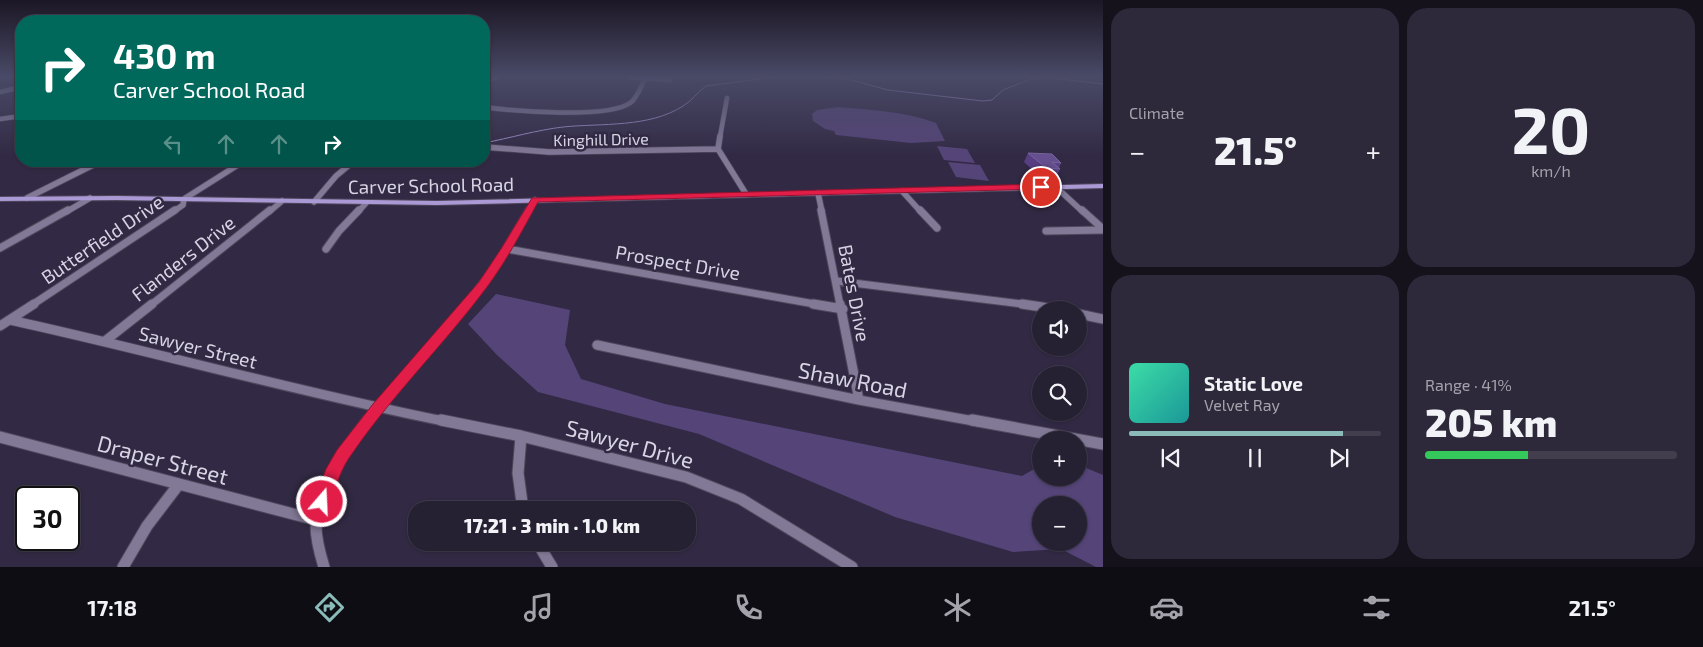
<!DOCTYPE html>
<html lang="en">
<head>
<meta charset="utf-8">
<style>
	:root { --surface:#262033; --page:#2e283b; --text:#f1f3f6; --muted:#a4a3ac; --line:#423e4e; --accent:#8bbbb9 }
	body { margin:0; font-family:"Exo 2",sans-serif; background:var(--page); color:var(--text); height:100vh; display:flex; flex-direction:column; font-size:19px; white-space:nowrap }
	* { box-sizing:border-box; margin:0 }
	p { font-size:16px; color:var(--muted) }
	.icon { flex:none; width:28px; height:28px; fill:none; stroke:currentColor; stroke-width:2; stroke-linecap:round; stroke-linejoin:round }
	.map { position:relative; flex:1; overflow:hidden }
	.drawer { display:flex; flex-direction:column; gap:8px; padding:8px; background:#15121c; width:600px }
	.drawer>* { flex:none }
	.banner { position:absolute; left:15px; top:15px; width:475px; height:152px; border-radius:20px; box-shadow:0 1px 4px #0004,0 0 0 1px var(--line); background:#00695c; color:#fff; overflow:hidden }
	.controls { position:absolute; left:1032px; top:301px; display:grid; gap:10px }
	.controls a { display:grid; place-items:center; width:55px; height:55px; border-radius:50%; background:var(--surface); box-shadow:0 1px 4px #0004,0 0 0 1px var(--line); font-size:25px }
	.speed { position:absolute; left:15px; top:486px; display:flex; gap:10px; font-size:25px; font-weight:700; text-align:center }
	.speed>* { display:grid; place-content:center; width:65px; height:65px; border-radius:50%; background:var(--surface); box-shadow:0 1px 4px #0004,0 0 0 1px var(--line); line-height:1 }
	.speed .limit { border:2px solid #111; border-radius:8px; background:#fff; color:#111 }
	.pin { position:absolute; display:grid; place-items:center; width:42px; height:42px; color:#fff; margin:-21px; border:2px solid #fff; border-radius:50%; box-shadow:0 1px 5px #0007 }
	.me { position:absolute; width:55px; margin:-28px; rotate:19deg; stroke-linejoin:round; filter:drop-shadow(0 0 4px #0008) }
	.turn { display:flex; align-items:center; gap:18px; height:105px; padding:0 15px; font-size:22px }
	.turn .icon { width:65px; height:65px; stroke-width:2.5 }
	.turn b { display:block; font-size:35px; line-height:42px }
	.lanes { display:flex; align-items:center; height:48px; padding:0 15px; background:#0003; justify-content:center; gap:25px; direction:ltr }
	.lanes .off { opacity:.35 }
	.big { font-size:38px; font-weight:800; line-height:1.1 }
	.drawer .widget { flex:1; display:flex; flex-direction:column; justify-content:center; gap:8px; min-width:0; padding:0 18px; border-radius:20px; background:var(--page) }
	.drawer .dial { align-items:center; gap:0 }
	.dial b { font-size:65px; line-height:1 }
	.song { display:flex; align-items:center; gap:15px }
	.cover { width:60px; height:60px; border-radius:8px; background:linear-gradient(135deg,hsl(160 70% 55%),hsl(180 70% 35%)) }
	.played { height:5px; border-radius:2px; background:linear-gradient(90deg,var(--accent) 85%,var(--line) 85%) }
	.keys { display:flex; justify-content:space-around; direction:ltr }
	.heat { display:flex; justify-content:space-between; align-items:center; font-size:28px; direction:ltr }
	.charge { height:8px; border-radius:4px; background:linear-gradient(90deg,#34c759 41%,var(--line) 0) }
	.drawer .tiles { flex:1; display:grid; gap:8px; grid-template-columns:repeat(2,1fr) }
	.trip { position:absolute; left:408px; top:501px; width:288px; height:50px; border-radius:20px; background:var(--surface); box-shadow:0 1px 4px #0004,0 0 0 1px var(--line); font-weight:800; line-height:50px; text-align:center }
	.dock { display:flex; height:80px; justify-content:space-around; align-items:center; background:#0f0d14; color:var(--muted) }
	.dock .icon { width:35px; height:35px }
	.dock .active { color:var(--accent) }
	.dock b { font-size:22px; color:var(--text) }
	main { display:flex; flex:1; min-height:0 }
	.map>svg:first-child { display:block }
	.green { fill:#554478; fill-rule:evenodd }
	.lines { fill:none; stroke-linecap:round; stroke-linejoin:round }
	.stream { stroke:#a08dc8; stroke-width:1 }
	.minor-far4-casing { stroke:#4f485d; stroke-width:5.5 }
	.minor-far3-casing { stroke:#4f485d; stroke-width:7 }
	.minor-far2-casing { stroke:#4f485d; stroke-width:9 }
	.minor-far1-casing { stroke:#4f485d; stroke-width:11 }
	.minor-casing { stroke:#4f485d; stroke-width:13 }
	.major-casing { stroke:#4f485d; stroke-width:2 }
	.minor-far4 { stroke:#827997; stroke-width:4.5 }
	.minor-far3 { stroke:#827997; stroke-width:5.5 }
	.minor-far2 { stroke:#827997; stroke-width:7 }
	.minor-far1 { stroke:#827997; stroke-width:9 }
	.minor { stroke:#827997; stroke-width:11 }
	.major { fill:#ab99d5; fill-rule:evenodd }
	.wall { fill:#583f83 }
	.building { fill:#654f8e; stroke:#77649b }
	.route { fill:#e11d48; stroke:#92132f }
	.labels { text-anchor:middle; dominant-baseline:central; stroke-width:5; stroke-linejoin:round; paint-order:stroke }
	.far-street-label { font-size:16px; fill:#d8d4e4; stroke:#322a44 }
	.street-label { font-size:19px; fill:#d8d4e4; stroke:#322a44 }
	.near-street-label { font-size:22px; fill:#d8d4e4; stroke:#322a44 }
</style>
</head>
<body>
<main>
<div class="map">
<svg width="1103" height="567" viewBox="0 0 1103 567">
	<rect width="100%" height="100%" fill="#322a44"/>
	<path class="green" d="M838,107C871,110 904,111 936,123L945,141L911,143L836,135L834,131L825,129L813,121L812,114L817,110Z
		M937,146L967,149L975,163L944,160Z
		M948,162L980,165L989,181L956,177Z
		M496,294L570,310L565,345L581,379L665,404L1022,476L1041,465V478H1079V465L1103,475V567H1096L1061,549L1013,552L895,517L699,434L538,392L497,355L468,324ZM1041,505H1079V542H1041Z"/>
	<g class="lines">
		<path class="stream" d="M824,77L848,79L888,90L983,101L992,100L1003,90L1031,79L1051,78L1103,84
			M484,143C510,138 537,130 563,127C601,123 649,128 683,106C692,101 697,92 706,86L775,77"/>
		<defs>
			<path id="minor-far4" d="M629,77L670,80
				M484,81L497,77
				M0,92L21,87
				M484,107C513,111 607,119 630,103C637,99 642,84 646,77
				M0,119L21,116
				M720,137L727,98"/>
			<path id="minor-far3" d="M720,136L718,149L746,194
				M484,147L549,152L718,149
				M1056,187L1083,212
				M902,191L921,212
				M818,193L822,212
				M27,198L101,161
				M314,202L336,176L354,161
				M66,212L90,198
				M173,212L183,205L184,199L244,161
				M269,212L282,201
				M358,212L366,203
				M528,212L535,200"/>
			<path id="minor-far2" d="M821,210L840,305
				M920,210L937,228
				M1082,210L1103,229
				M1046,231L1103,230
				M0,248L68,210
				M326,249L339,231L359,210
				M507,249L820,305
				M837,281L1030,305
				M32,305L175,210
				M151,305L270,210
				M466,305L496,266L529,210"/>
			<path id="minor-far1" d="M813,304L843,309
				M840,304L859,400
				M1022,304L1062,310
				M1079,314L1103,319
				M10,320C156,352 301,393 448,422
				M0,326L34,304
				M105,341L152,304
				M597,345L859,400L979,422
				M367,422L467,304"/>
			<path id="minor" d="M441,420L521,436L686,477L741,499L852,567
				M972,420L1103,444
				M521,436L518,473L523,510
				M0,437L316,520
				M537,542L552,567
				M123,567L147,526L179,484
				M324,567C320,554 316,540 316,526C316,489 346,448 368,420"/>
			<path id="major" d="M1103,184V188L437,205L116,200L0,201V197L116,196L437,201Z"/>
		</defs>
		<use href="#minor-far4" class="minor-far4-casing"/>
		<use href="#minor-far3" class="minor-far3-casing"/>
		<use href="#minor-far2" class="minor-far2-casing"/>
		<use href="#minor-far1" class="minor-far1-casing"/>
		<use href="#minor" class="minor-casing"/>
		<use href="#major" class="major-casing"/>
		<use href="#minor-far4" class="minor-far4"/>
		<use href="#minor-far3" class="minor-far3"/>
		<use href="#minor-far2" class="minor-far2"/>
		<use href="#minor-far1" class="minor-far1"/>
		<use href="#minor" class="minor"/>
		<use href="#major" class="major"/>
	</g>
	<path class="wall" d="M1028,153L1061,163L1059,168L1060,169L1056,178H1041L1024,162Z"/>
	<path class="building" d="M1028,153L1052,154L1061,163L1052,162L1060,169L1046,168Z"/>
	<linearGradient id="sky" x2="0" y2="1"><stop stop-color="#1c1725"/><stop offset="0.49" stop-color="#494a67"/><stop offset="1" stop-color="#494a67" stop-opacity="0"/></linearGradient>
	<rect width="1103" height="156" fill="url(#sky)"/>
	<path class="route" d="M1041,184L1044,185V189L538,202C522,231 507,260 487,287C443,346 390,397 349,458C339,473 335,491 328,507L322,509L316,507L313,502L326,469L337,450L373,404L479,282L501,249L532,198Z"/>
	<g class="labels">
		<g class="far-street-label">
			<text transform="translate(601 139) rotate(-1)">Kinghill Drive</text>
		</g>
		<g class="street-label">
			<text transform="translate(431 185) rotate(-1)">Carver School Road</text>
			<text transform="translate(102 239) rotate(-34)">Butterfield Drive</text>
			<text transform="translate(183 258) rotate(-38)">Flanders Drive</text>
			<text transform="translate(678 262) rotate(10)">Prospect Drive</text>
			<text transform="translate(855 293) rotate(79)">Bates Drive</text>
			<text transform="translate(198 347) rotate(14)">Sawyer Street</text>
		</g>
		<g class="near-street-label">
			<text transform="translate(853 379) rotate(11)">Shaw Road</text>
			<text transform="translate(630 443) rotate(15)">Sawyer Drive</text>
			<text transform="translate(163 459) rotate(15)">Draper Street</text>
		</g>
	</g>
</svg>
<div class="controls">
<a><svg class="icon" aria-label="sound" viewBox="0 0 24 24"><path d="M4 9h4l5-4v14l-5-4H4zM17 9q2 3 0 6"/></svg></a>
<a><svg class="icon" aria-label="search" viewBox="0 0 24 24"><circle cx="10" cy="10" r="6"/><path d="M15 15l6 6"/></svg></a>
<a>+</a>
<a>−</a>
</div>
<div class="speed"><div class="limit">30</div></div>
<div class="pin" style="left:1041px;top:187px;background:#d93025"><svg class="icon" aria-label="arrive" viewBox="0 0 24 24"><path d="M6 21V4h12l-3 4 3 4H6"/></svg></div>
<svg class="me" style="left:322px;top:502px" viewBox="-20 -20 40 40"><circle r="17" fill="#e11d48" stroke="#fff" stroke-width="3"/><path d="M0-11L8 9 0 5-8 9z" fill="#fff"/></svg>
<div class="trip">17:21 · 3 min · 1.0 km</div>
<div class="banner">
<div class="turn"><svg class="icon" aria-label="right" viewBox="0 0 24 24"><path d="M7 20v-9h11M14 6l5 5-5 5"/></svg><div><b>430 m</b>Carver School Road</div></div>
<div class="lanes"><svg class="icon off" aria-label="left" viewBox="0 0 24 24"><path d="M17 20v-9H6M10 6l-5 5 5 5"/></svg><svg class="icon off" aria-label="ahead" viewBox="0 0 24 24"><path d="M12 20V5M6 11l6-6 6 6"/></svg><svg class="icon off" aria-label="ahead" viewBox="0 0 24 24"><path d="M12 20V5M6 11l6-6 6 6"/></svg><svg class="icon" aria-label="right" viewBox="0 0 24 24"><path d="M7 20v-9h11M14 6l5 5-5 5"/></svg></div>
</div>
</div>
<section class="drawer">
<div class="tiles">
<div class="widget"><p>Climate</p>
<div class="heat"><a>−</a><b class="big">21.5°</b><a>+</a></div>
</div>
<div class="widget dial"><b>20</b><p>km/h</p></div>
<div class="widget">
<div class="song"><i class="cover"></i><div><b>Static Love</b><p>Velvet Ray</p></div></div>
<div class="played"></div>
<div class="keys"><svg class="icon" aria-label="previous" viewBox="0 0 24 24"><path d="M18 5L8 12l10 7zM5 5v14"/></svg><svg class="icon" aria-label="pause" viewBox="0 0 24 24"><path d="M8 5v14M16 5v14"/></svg><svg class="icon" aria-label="next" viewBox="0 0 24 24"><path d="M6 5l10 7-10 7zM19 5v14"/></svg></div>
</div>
<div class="widget"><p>Range · 41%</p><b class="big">205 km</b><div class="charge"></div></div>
</div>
</section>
</main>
<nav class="dock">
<b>17:18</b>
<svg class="icon active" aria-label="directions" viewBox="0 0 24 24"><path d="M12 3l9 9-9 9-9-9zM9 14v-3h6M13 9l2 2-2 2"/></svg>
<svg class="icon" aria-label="music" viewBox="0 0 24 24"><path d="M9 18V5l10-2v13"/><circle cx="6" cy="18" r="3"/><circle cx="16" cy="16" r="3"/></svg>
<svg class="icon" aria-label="phone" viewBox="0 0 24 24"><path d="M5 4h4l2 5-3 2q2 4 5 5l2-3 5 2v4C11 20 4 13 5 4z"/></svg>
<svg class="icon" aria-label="climate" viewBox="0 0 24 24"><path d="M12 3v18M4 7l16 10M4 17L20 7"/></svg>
<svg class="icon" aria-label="car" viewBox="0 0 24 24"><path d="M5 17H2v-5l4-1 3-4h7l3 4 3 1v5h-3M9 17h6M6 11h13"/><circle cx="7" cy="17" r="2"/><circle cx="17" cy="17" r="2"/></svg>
<svg class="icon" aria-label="filters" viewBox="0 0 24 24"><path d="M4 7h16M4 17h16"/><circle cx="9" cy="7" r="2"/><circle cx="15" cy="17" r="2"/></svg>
<b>21.5°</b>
</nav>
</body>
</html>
